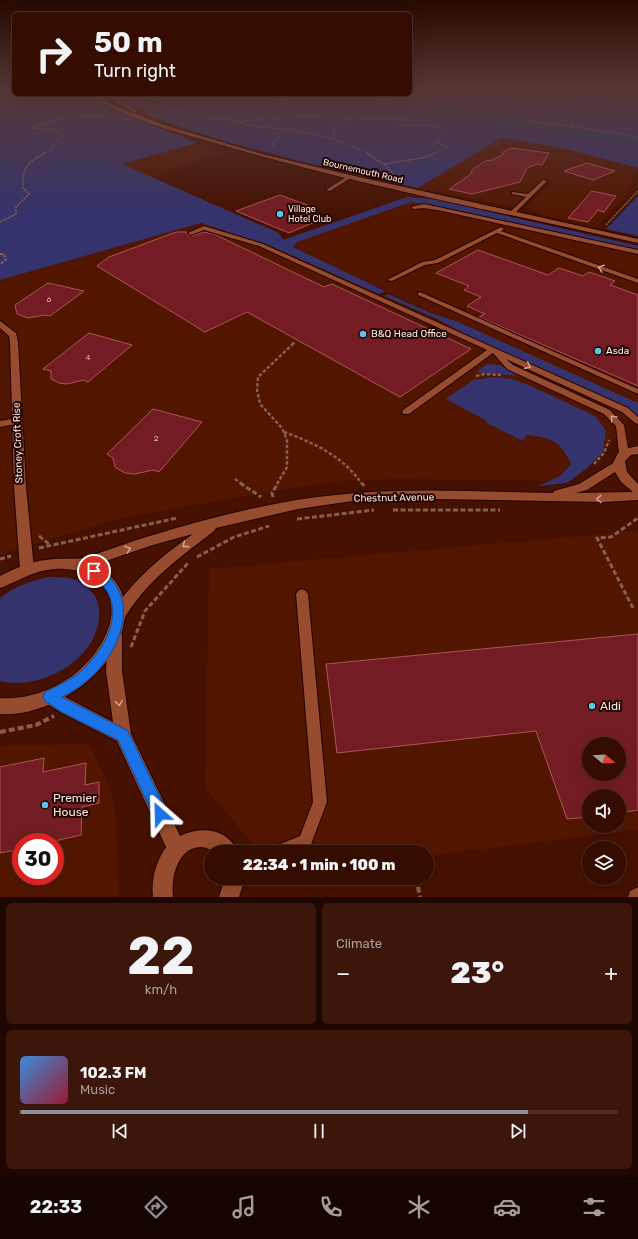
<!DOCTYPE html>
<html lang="en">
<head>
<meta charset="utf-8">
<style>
	:root { --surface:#340d00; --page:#3c160a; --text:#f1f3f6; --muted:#a99c99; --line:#4e2d22; --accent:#8c9099 }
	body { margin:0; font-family:Rubik,sans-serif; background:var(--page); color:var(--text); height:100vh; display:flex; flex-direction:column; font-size:15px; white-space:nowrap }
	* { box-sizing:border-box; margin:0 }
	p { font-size:13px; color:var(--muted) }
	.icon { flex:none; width:22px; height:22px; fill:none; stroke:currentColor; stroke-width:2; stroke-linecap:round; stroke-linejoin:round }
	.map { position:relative; height:897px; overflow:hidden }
	.sheet { display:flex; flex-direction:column; gap:6px; padding:6px; background:#1d0700; flex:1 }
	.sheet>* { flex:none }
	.hud { position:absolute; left:12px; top:12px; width:400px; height:84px; border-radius:6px; box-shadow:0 4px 16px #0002,0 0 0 1px var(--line); background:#340d00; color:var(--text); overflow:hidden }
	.needle { width:26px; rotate:108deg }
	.tools { position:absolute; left:582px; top:737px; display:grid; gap:8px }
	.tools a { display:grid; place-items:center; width:44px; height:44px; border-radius:50%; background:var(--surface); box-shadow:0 4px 16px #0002,0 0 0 1px var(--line); font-size:20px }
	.speed { position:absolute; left:12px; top:833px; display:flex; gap:8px; font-size:20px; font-weight:700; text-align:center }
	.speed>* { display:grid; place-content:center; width:52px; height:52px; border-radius:50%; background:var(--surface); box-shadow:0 4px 16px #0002,0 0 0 1px var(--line); line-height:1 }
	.speed .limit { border:6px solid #d22; background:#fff; color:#111 }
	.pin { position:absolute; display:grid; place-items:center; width:34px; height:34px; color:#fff; margin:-17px; border:2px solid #fff; border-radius:50%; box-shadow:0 1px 4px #0007 }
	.me { position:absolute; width:44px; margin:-22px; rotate:335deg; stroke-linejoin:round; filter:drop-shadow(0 0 3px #0008) }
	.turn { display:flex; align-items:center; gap:14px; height:84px; padding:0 16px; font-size:18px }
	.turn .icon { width:52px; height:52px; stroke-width:2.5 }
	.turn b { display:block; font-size:28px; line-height:34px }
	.big { font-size:30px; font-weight:800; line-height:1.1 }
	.sheet .tile { flex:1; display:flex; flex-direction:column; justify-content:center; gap:6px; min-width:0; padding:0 14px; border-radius:6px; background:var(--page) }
	.sheet .dial { align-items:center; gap:0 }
	.dial b { font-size:52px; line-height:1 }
	.song { display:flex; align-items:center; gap:12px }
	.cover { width:48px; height:48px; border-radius:6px; background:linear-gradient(135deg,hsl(210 70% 55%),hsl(350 70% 35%)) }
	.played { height:4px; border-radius:2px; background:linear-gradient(90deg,var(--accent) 85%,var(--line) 85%) }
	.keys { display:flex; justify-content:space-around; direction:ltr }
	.heat { display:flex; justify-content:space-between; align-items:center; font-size:22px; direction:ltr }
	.sheet .tiles { flex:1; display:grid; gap:6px; grid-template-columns:1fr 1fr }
	.tile:last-child { grid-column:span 2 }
	.trip { position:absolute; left:204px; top:845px; width:230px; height:40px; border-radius:20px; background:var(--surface); box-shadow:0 4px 16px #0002,0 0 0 1px var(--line); font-weight:800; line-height:40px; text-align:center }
	.menu { display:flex; height:64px; justify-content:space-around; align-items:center; background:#150500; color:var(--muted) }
	.menu .icon { width:28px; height:28px }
	.menu .on { color:var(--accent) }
	.menu b { font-size:18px; color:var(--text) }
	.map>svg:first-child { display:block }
	.built { fill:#521600; fill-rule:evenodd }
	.green { fill:#34336d }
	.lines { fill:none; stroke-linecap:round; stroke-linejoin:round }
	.stream { stroke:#075265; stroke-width:2 }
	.building { fill:#731c23; stroke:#aa5657; fill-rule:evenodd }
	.service-casing { stroke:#240200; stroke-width:2 }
	.minor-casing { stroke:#240200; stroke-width:2 }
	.tertiary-casing { stroke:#240200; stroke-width:2 }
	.path-far5 { stroke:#875f51; stroke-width:1; stroke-dasharray:1.5 1; stroke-linecap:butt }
	.path-far4 { stroke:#875f51; stroke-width:1.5; stroke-dasharray:2 1; stroke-linecap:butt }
	.path-far3 { stroke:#875f51; stroke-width:2; stroke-dasharray:3 1.5; stroke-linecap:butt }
	.path-far2 { stroke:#875f51; stroke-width:2.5; stroke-dasharray:3.5 2; stroke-linecap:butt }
	.path-far1 { stroke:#875f51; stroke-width:3; stroke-dasharray:5 2.5; stroke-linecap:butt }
	.path { stroke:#875f51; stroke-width:4; stroke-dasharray:6 3; stroke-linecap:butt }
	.service { fill:#974b2f; fill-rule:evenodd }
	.minor { fill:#974b2f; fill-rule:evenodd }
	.tertiary { fill:#974b2f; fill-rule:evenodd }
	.oneway { stroke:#cfa292 }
	.route { fill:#1a73e8; stroke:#114b97 }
	.poi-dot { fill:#5cc7e8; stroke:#210400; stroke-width:1.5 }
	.labels { text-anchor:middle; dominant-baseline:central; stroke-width:4; stroke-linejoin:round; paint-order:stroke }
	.number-label { font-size:8px; fill:#dab6b3 }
	.far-street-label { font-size:9px; fill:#fceae3; stroke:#210400 }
	.far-poi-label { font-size:9px; fill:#fceae3; stroke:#210400; text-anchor:start }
	.poi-label { font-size:10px; fill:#fceae3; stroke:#210400; text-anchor:start }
	.street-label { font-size:10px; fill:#fceae3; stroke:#210400 }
	.near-poi-label { font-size:12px; fill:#fceae3; stroke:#210400; text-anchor:start }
</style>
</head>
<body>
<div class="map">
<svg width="638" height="897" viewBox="0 0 638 897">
	<rect width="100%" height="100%" fill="#461100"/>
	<path class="built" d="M501,138L566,149L638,168L625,196L597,227L541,215L526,208L551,182L545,178L513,207L418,188Z
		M191,144L221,153L154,178L121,164Z
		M416,200L638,249V406L399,298L281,242Z
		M201,223L270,246L327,270L380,295L637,409L611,443L567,481L397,479L338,481L280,490L121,518L0,555V280Z
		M638,531V830L427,856V852H260L205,788L209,569ZM589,744H619V774H589ZM589,796H619V826H589Z
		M89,744L110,787L116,817L119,897H0V746ZM21,842H55V876H21Z"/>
	<path class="green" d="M0,90H14V94H86L125,114L197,143L122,164L279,233L283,240L407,197L435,199L638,246V251L455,210L411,202L297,242L293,247L385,291L379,294L273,247L201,223L0,280Z
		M410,90H638V168L566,149L501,138L418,188L295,160L214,138L150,116L141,108L125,102L136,99L158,105L161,103L140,96L115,99L101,94H410Z
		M638,196V236L606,229Z
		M388,294L433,314L456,321L638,403V416L615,403L463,333L437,319L384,296Z
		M487,364L500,365L518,376L476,372Z
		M494,377L512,379L529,385L595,416L606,430L603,452L586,469L567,483L538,486L560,476L571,464C561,441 551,437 526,435L523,441L485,422L487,421L446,399L473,380Z
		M49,577C55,577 62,577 68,578C76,579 84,583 89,589C97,596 100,606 99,617C96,661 40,691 0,681V598C15,586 31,581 49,577Z"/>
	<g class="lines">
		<path class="stream" d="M407,94L417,96L421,100L459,112
			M467,114L569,133L638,141"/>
	</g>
	<path class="building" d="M511,148L549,153L542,165L537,164L527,168L520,182L472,194L449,189L471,174L472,170L487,160L490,161L502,155L503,152Z
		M587,163L615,171L593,180L564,171Z
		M592,191L616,196L604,212L598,210L588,222L568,218Z
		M280,195L310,206L301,209L324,218L289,233L236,211Z
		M176,232H187V234L192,236L204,232L214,234L324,287L332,284L471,349L400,397L247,312L205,332L97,266L109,257Z
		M478,250L548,275L559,268L583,276L589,272L615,281L610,285L638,295V386L479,317L485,314L467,306L481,297L464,290L469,286L436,273Z
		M48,283L84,291L50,316L45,315L28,318L17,314L15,305Z
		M89,333L132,345L88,382L83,380L67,384L59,383L51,379V371L43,369Z
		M153,409L202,422L159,472L153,470L135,474L125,473L115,467L113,458L107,454Z
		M638,634V810L619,813V796H589V817L567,819L536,731L337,753L326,664ZM589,744H619V774H589Z
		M44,758L43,772L86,763L85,785L99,782V803L82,807L81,835L50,842H21V849L0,853V767Z"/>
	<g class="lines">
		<defs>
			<path id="service" d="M119,100H121V102L138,111L130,115L133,111L117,103Z
				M348,176L352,177L330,191L326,190Z
				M543,180L547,181L514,214H510V212L526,197L512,194V192L528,194Z
				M424,204L638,250V254L442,211L424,208L414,209L411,207Z
				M204,226L263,244L628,408L638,417V424L635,423L622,412L506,359L513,365L610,410L624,425L629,454L624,457L619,454L616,426L604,414L507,369L493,353L409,414H403L402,412L403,410L487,350L259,246L204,230L191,235L188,233Z
				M501,227L504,229L501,231L638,279V283L497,233L438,263L425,265L392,281L387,280L422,262L435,260Z
				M420,292L638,389V394L418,295V293Z
				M17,418L21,421L20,423L0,427V421Z
				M302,589L306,591L308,594L327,802L310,847L299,852H270L273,847L300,836L313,802L296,594L298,591Z
				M638,887V897H628L630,891Z"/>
			<path id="minor" d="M0,321L16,333L18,342L26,487L34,569L32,573L27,574L22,573L20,569L14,487L10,342L9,336L0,328Z
				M115,629L120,630L122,635V671L131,734L180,836C201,825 229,829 238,852C232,852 223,854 217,852C212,851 208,848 202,847C177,847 171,878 173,897H153C151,879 156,862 166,847L117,741L62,713L44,702L42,697L44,692L50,689L113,722L106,671L108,635L110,630Z
				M225,878H245L239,897H219Z"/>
			<path id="tertiary" d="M89,94H94L118,107L164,125L262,154L350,175L638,239V243C496,211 352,184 212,142C176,132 118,117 89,94Z
				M638,446V454L631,455L625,461L627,472L638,484V500L604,502L437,499L353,501L298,509L216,528L214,531C182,556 149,579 127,614C124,617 124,624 123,628C120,637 117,645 112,653C91,688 41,717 0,714V698C25,700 51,691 72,676C99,657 130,609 98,581C86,571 70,568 55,569C31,571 20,581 0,588V576C17,567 36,560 54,559C67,558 75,560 87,557C109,550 131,541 153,535C212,517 274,501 336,495C407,487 481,492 553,493L554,491L579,484L613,463L618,453L624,449ZM615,472L621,482L633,492L576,493L587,490ZM193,534C165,554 145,570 123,597C119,582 107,571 94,565L153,545Z"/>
		</defs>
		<use href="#service" class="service-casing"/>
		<use href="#minor" class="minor-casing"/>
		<use href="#tertiary" class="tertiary-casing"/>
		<path class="path-far5" d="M595,90L603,93L638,99
			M410,93L420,90
			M128,96L144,95
			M143,98L185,94
			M132,99L141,98L170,109L206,118L240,121L305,116L387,119L452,115L480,110L503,101L504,97L496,90
			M489,107L523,120L610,132L638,138
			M391,118L393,123L396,125L438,126V130L444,135L436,142L447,147L433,154
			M258,120L293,94
			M240,122C254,129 268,127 283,129C312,132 343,140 369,154
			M570,127L573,118L578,114L626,98
			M333,139L334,127L347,120L348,117L366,108L406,94
			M271,148L274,146L273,143L284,133L282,131L283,130
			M43,154L54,148L53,144L63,136V134L51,130L31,128L69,115L100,116L105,115L104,114"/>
		<path class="path-far4" d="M367,153L386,166L395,176
			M384,164L427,157L435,153
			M0,222L16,214V207L29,194L23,188C23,167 26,163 45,153
			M606,225L638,191"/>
		<path class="path-far3" d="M0,254H4L6,260L0,264
			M292,344L295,342"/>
		<path class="path-far2" d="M476,376L484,374L501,375
			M284,432C314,443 343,456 362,484
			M594,464L604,453L609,440
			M235,479L242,484
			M277,484L287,467V440L282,428L260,404L257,390L258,377L294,343"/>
		<path class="path-far1" d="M240,483L261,497
			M362,483L364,486
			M273,497L272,493L278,483
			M393,510H500
			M297,519L374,510
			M39,536L49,544
			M39,548L177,518
			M197,557L234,537L269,526
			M0,559L11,556
			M633,608L597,538L611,537L638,518
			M131,647L145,611L188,563"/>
		<path class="path" d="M0,732L36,725L54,716
			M416,878L420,897"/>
		<use href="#service" class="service"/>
		<use href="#minor" class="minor"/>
		<use href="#tertiary" class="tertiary"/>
	</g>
	<defs><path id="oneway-chevron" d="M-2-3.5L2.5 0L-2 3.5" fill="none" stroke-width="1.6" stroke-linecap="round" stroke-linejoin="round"/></defs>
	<g class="oneway">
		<use href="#oneway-chevron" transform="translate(601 268) rotate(-161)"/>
		<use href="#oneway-chevron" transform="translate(528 366) rotate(24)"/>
		<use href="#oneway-chevron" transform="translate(613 418) rotate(-133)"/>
		<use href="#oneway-chevron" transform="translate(599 499) rotate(179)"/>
		<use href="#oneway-chevron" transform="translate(185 545) rotate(143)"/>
		<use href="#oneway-chevron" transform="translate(128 549) rotate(-20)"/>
		<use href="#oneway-chevron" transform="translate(119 703) rotate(82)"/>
	</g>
	<linearGradient id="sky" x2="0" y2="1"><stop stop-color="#260900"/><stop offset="0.42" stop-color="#573837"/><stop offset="1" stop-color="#573837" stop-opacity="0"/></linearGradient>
	<rect width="638" height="215" fill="url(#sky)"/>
	<path class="route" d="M94,567C104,570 112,579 117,587C136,620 110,664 83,684C77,689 69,693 62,697L128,731L168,814L165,819L160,821L155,819L118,740L63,713L45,701L43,697L45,692C55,687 66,682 75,676C97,659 121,626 110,597C106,585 94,581 89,571L90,568Z"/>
	<g class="poi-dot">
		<circle cx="280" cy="214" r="4"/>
		<circle cx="363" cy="334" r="4"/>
		<circle cx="598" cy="351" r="4"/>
		<circle cx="592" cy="706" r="4"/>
		<circle cx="45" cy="805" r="4"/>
	</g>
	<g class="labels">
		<g class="number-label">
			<text x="49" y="299">6</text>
			<text x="88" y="357">4</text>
			<text x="156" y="438">2</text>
		</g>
		<g class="far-street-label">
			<text transform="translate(363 171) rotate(13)">Bournemouth Road</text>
		</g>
		<g class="far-poi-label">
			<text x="288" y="209">Village<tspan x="288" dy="10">Hotel Club</tspan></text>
		</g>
		<g class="poi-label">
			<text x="371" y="334">B&amp;Q Head Office</text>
			<text x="606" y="351">Asda</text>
		</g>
		<g class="street-label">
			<text transform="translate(18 443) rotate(-92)">Stoney Croft Rise</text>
			<text transform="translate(394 498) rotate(-1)">Chestnut Avenue</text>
		</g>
		<g class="near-poi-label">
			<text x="600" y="706">Aldi</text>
			<text x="53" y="798">Premier<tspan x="53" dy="14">House</tspan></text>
		</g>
	</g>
</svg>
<div class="tools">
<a><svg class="needle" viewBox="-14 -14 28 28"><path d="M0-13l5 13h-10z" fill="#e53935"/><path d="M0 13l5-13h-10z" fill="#a99c99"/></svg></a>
<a><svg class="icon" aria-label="sound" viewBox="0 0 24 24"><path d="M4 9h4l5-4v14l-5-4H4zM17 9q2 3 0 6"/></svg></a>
<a><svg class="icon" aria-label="layers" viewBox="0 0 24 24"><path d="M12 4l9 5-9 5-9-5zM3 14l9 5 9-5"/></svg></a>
</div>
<div class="speed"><div class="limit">30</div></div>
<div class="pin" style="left:94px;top:571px;background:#d93025"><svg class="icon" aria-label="arrive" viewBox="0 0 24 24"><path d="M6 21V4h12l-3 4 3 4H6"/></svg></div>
<svg class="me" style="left:160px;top:814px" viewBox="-20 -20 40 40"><path d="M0-17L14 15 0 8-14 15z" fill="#1a73e8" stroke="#fff" stroke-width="4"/></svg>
<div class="trip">22:34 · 1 min · 100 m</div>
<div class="hud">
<div class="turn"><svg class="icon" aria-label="right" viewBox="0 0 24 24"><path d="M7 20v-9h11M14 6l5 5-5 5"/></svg><div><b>50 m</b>Turn right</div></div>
</div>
</div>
<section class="sheet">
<div class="tiles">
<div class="tile dial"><b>22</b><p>km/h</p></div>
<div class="tile"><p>Climate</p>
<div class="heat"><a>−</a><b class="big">23°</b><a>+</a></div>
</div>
<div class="tile">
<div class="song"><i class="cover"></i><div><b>102.3 FM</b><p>Music</p></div></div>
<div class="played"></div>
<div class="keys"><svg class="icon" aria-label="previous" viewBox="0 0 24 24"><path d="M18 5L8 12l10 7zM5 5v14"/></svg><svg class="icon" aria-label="pause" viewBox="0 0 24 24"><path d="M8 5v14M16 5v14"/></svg><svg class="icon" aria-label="next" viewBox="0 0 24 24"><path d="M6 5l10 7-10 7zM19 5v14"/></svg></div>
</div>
</div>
</section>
<nav class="menu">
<b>22:33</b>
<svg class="icon on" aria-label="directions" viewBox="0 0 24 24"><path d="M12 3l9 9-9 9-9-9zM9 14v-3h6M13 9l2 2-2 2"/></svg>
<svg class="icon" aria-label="music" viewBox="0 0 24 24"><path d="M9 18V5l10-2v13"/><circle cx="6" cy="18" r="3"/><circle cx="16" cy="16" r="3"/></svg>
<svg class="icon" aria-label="phone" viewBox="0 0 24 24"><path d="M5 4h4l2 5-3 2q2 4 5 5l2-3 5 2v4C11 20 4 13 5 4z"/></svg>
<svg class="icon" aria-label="climate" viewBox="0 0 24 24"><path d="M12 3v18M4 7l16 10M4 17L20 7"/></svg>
<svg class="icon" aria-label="car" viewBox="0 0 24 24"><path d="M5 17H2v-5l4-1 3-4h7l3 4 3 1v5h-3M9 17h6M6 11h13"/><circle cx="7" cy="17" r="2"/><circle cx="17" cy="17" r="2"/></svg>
<svg class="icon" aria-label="filters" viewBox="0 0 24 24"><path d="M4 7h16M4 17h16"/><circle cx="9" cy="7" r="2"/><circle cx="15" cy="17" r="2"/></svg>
</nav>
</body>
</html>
